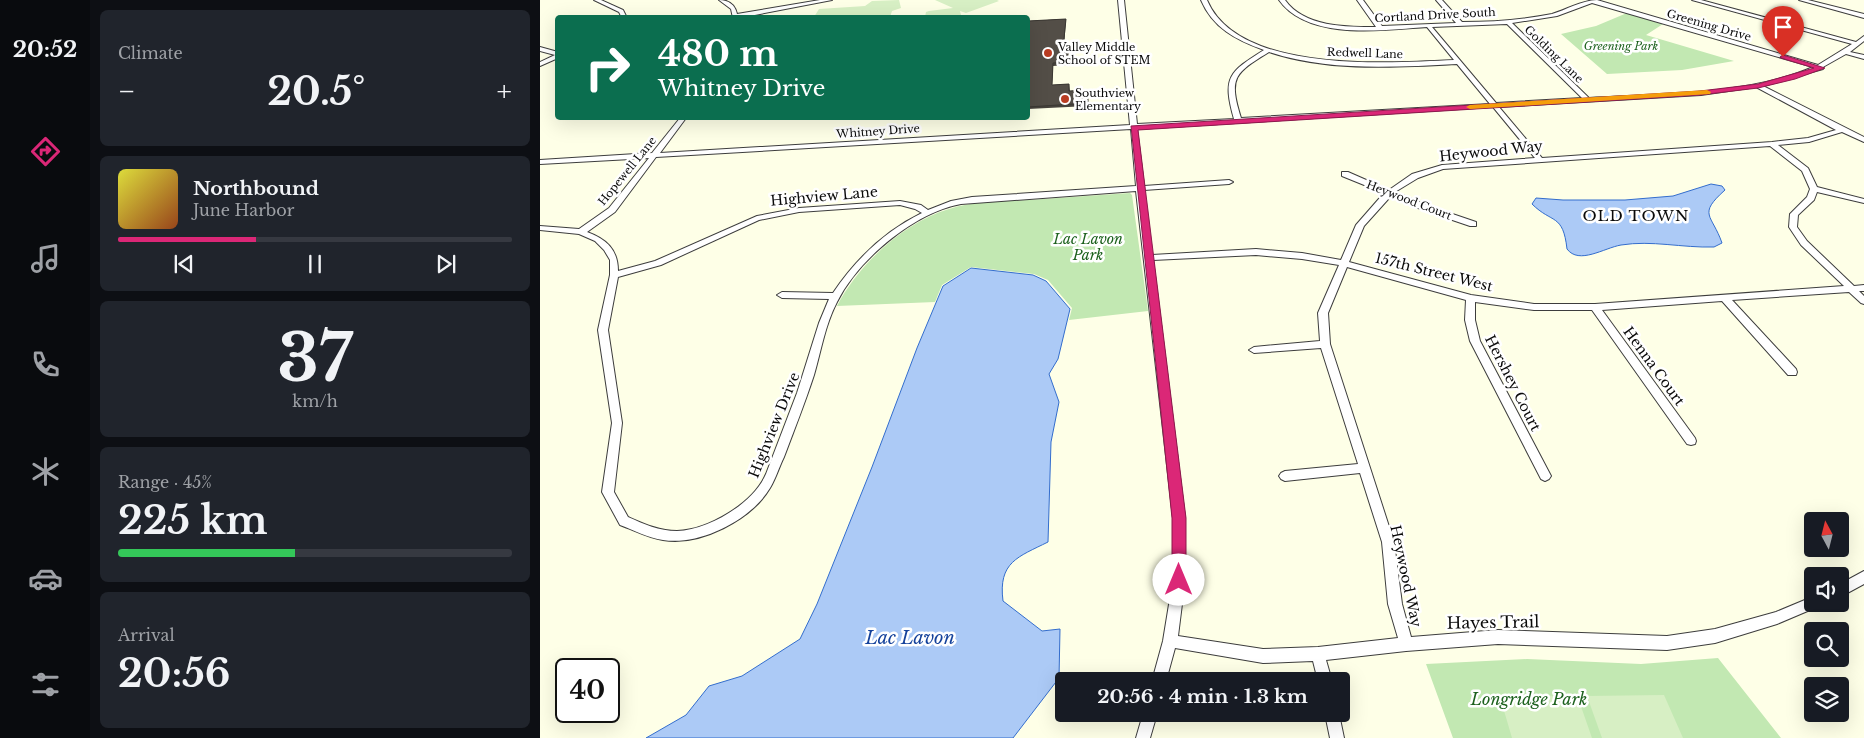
<!DOCTYPE html>
<html lang="en">
<head>
<meta charset="utf-8">
<style>
	:root { --surface:#171b24; --page:#20242c; --text:#f1f3f6; --muted:#9ea1a6; --line:#363941; --accent:#db2777 }
	body { margin:0; font-family:"Libre Baskerville",serif; background:var(--page); color:var(--text); height:100vh; display:flex; flex-direction:column; font-size:19px; white-space:nowrap }
	* { box-sizing:border-box; margin:0 }
	p { font-size:16px; color:var(--muted) }
	.icon { flex:none; width:28px; height:28px; fill:none; stroke:currentColor; stroke-width:2; stroke-linecap:round; stroke-linejoin:round }
	.map { position:relative; flex:1; overflow:hidden }
	.panel { display:flex; flex-direction:column; gap:10px; padding:10px; background:#0d0f14; width:450px }
	.panel>* { flex:none }
	.hud { position:absolute; left:15px; top:15px; width:475px; height:105px; border-radius:5px; box-shadow:0 5px 20px #0002; background:#0b6e4f; color:#fff; overflow:hidden }
	.needle { width:32px; rotate:353deg }
	.fabs { position:absolute; left:1264px; top:512px; display:grid; gap:10px }
	.fabs a { display:grid; place-items:center; width:45px; height:45px; border-radius:5px; background:var(--surface); box-shadow:0 5px 20px #0002; font-size:25px }
	.speed { position:absolute; left:15px; top:658px; display:flex; gap:10px; font-size:25px; font-weight:700; text-align:center }
	.speed>* { display:grid; place-content:center; width:65px; height:65px; border-radius:50%; background:var(--surface); box-shadow:0 5px 20px #0002; line-height:1 }
	.speed .limit { border:2px solid #111; border-radius:8px; background:#fff; color:#111 }
	.pin { position:absolute; display:grid; place-items:center; width:42px; height:42px; color:#fff; margin:-51px -21px; border-radius:50% 50% 50% 0; rotate:-45deg; box-shadow:0 0 5px #0007 }
	.pin .icon { rotate:45deg }
	.me { position:absolute; width:55px; margin:-28px; rotate:0deg; stroke-linejoin:round; filter:drop-shadow(0 0 4px #0008) }
	.turn { display:flex; align-items:center; gap:18px; height:105px; padding:0 20px; font-size:22px }
	.turn .icon { width:65px; height:65px; stroke-width:2.5 }
	.turn b { display:block; font-size:35px; line-height:42px }
	.big { font-size:38px; font-weight:800; line-height:1.1 }
	.panel .tile { flex:1; display:flex; flex-direction:column; justify-content:center; gap:8px; min-width:0; padding:0 18px; border-radius:8px; background:var(--page) }
	.panel .dial { align-items:center; gap:0 }
	.dial b { font-size:65px; line-height:1 }
	.song { display:flex; align-items:center; gap:15px }
	.cover { width:60px; height:60px; border-radius:8px; background:linear-gradient(135deg,hsl(60 70% 55%),hsl(20 70% 35%)) }
	.played { height:5px; border-radius:2px; background:linear-gradient(90deg,var(--accent) 35%,var(--line) 35%) }
	.keys { display:flex; justify-content:space-around; direction:ltr }
	.heat { display:flex; justify-content:space-between; align-items:center; font-size:28px; direction:ltr }
	.charge { height:8px; border-radius:4px; background:linear-gradient(90deg,#34c759 45%,var(--line) 0) }
	.trip { position:absolute; left:515px; top:672px; width:295px; height:50px; border-radius:5px; background:var(--surface); box-shadow:0 5px 20px #0002; font-weight:800; line-height:50px; text-align:center }
	main { display:flex; flex:1; min-height:0 }
	.tabs { display:flex; flex-direction:column; width:90px; justify-content:space-around; align-items:center; background:#090b0e; color:var(--muted) }
	.tabs .icon { width:35px; height:35px }
	.tabs .active { color:var(--accent) }
	.tabs b { font-size:22px; color:var(--text) }
	.map>svg:first-child { display:block }
	.green { fill:#c2e8b2 }
	.pitch { fill:#d7efc4 }
	.water { fill:#accaf6; stroke:#336dcd }
	.lines { fill:none; stroke-linecap:round; stroke-linejoin:round }
	.minor-casing { stroke:#3d3d3d; stroke-width:2 }
	.minor { fill:#fff; fill-rule:evenodd }
	.wall { fill:#47433d }
	.building { fill:#534e47; stroke:#3a3732 }
	.route { fill:#db2777; stroke:#8e194d }
	.slow { fill:#f59e0b }
	.poi-dot { fill:#b93d23; stroke:#fff; stroke-width:2 }
	.labels { text-anchor:middle; dominant-baseline:central; stroke-width:5; stroke-linejoin:round; paint-order:stroke }
	.far-street-label { font-size:11px; fill:#0a0a0a; stroke:#fff }
	.far-park-label { font-size:11px; font-style:italic; fill:#1c611d; stroke:#fff }
	.far-poi-label { font-size:11px; fill:#0a0a0a; stroke:#fff; text-anchor:start }
	.street-label { font-size:14px; fill:#0a0a0a; stroke:#fff }
	.park-label { font-size:14px; font-style:italic; fill:#1c611d; stroke:#fff }
	.neighbourhood-label { font-size:15px; letter-spacing:1px; fill:#0a0a0a; stroke:#fff }
	.near-street-label { font-size:16px; fill:#0a0a0a; stroke:#fff }
	.near-park-label { font-size:16px; font-style:italic; fill:#1c611d; stroke:#fff }
	.near-water-label { font-size:18px; font-style:italic; fill:#15429b; stroke:#fff }
</style>
</head>
<body>
<main>
<nav class="tabs">
<b>20:52</b>
<svg class="icon active" aria-label="directions" viewBox="0 0 24 24"><path d="M12 3l9 9-9 9-9-9zM9 14v-3h6M13 9l2 2-2 2"/></svg>
<svg class="icon" aria-label="music" viewBox="0 0 24 24"><path d="M9 18V5l10-2v13"/><circle cx="6" cy="18" r="3"/><circle cx="16" cy="16" r="3"/></svg>
<svg class="icon" aria-label="phone" viewBox="0 0 24 24"><path d="M5 4h4l2 5-3 2q2 4 5 5l2-3 5 2v4C11 20 4 13 5 4z"/></svg>
<svg class="icon" aria-label="climate" viewBox="0 0 24 24"><path d="M12 3v18M4 7l16 10M4 17L20 7"/></svg>
<svg class="icon" aria-label="car" viewBox="0 0 24 24"><path d="M5 17H2v-5l4-1 3-4h7l3 4 3 1v5h-3M9 17h6M6 11h13"/><circle cx="7" cy="17" r="2"/><circle cx="17" cy="17" r="2"/></svg>
<svg class="icon" aria-label="filters" viewBox="0 0 24 24"><path d="M4 7h16M4 17h16"/><circle cx="9" cy="7" r="2"/><circle cx="15" cy="17" r="2"/></svg>
</nav>
<section class="panel">
<div class="tile"><p>Climate</p>
<div class="heat"><a>−</a><b class="big">20.5°</b><a>+</a></div>
</div>
<div class="tile">
<div class="song"><i class="cover"></i><div><b>Northbound</b><p>June Harbor</p></div></div>
<div class="played"></div>
<div class="keys"><svg class="icon" aria-label="previous" viewBox="0 0 24 24"><path d="M18 5L8 12l10 7zM5 5v14"/></svg><svg class="icon" aria-label="pause" viewBox="0 0 24 24"><path d="M8 5v14M16 5v14"/></svg><svg class="icon" aria-label="next" viewBox="0 0 24 24"><path d="M6 5l10 7-10 7zM19 5v14"/></svg></div>
</div>
<div class="tile dial"><b>37</b><p>km/h</p></div>
<div class="tile"><p>Range · 45%</p><b class="big">225 km</b><div class="charge"></div></div>
<div class="tile"><p>Arrival</p><b class="big">20:56</b></div>
</section>
<div class="map">
<svg width="1324" height="738" viewBox="0 0 1324 738">
	<rect width="100%" height="100%" fill="#feffe7"/>
	<path class="green" d="M1087,13L1123,24L1106,35L1194,61L1142,70L1067,74L1021,34L1056,26Z
		M590,193L592,195L608,311L529,320L532,308L508,280L494,274L431,267L402,285L395,302L297,306C318,265 364,222 409,209C435,201 462,201 488,200C522,198 556,195 590,193Z
		M1178,658L1241,738H913L886,664L987,659L1101,664Z"/>
	<path class="pitch" d="M359,0L361,8L352,11L350,17H274L279,9L325,6L332,1Z
		M395,0H457L459,1L426,13L420,11L421,15L418,17H385L386,12L389,11L413,8Z
		M1037,695L1052,738H972L960,697Z
		M1124,695L1143,738H1062L1047,696Z"/>
	<path class="water" d="M1171,184L1182,186L1185,190C1157,215 1172,214 1182,243L1174,247C1142,248 1112,240 1081,245C1064,248 1039,265 1027,249C1023,213 1012,224 992,204L996,198L1023,200H1085L1133,196Z
		M431,268L493,275L506,281L530,309L518,359L509,374L519,402L511,442L508,542C478,557 458,562 463,601L502,631L520,629L519,678L473,738H106L146,715L169,686L202,676L260,639L277,604L332,467L377,348L403,286Z"/>
	<g class="lines">
		<defs>
			<path id="minor" d="M54,0H61L83,10L87,18H82L79,12Z
				M179,0C189,0 195,5 197,14L280,0H292L199,18H193L191,9Z
				M578,0H584L597,124L694,119C682,77 689,72 724,50C696,40 673,28 661,0H667C698,74 848,63 914,60L887,27C843,30 768,41 739,0H745C764,27 806,27 836,27L817,0H823L842,26L916,23L896,0H902L922,22C952,22 981,20 1012,14C1026,10 1042,0 1057,0L1278,65L1312,44L1152,0H1161L1316,42L1324,36V41L1310,52L1324,55V59L1306,54L1283,67V69L1223,86L1324,137V142L1302,132L1269,142L1238,145L1268,168L1277,187L1324,199V203L1277,192L1274,200L1258,215L1257,227L1267,241L1314,286L1324,285V291H1319L1324,296V304L1321,303L1309,292L1192,300L1256,369L1257,372L1256,375H1248L1182,301L1062,310L1155,438L1156,441L1155,444L1151,445L1147,444L1052,310H994L935,302V320L940,341L1011,476L1009,479L1005,481L1001,479L930,341L925,320L926,300L807,267L788,313L790,344L854,542L862,604L871,637L958,630L1127,636L1175,629L1236,612L1272,597V604H1278L1277,607L1237,624L1175,643L1127,650L958,644L866,651L786,660L792,681H778L773,661L723,663L635,648L626,681H612L623,641L633,580V518L596,191L421,204C373,213 318,260 297,302C285,325 281,351 274,375C265,403 254,430 244,457C239,467 236,478 230,488C211,520 160,546 123,540C108,538 94,530 80,525L62,492L72,423L58,330L70,275V260L64,250L55,241L39,234L0,230V226L39,229L69,208L109,158L0,164V160L112,153L140,118H146L120,153L590,125ZM1052,3L1273,67C1210,95 1118,94 1049,98L972,23L1017,16ZM967,24L1042,98L956,103L892,27ZM729,52C789,72 855,67 917,64L950,104L701,118C688,77 695,73 729,52ZM1216,87L1296,130L1268,138L1232,142L1002,158L959,107L1161,95ZM953,107L995,158L902,165L872,174L849,190L808,172H802V176L844,193L816,225L801,260L762,253L716,249L612,255L604,190L689,184L693,182L689,180L604,186L597,129ZM591,129L596,186L432,197L411,201L388,210L381,205L360,201L259,208L217,216L115,261L78,271C78,249 66,239 47,232L75,212L116,157ZM1230,146L1262,171L1270,189L1267,197L1250,214L1249,227L1261,245L1304,286L1055,304H994L931,295L809,262L824,226L851,196L883,210L930,226H936V222L889,206L855,192L878,178L903,169ZM360,205L375,209L382,213C345,231 316,259 293,293L242,292L237,295L242,298L289,299L279,323L257,393L226,474C213,504 168,530 137,531C119,531 104,524 88,517L74,492L82,423L68,330L78,277L121,265L219,220L259,212ZM716,255L762,259L799,265L778,313L780,341L714,347L709,350L714,353L781,348L818,464L745,471L741,473L739,476L741,479L745,481L820,473L842,542L848,604L858,638L778,647L723,649L638,636L645,580V518L613,260Z
				M1259,0H1268L1324,14V18Z
				M0,47L18,52V58L0,66V62L15,55L0,51Z
				M1324,571V584L1300,597V584Z
				M603,714H617L610,738H596Z
				M785,714H799L804,738H790Z"/>
		</defs>
		<use href="#minor" class="minor-casing"/>
		<use href="#minor" class="minor"/>
	</g>
	<path class="wall" d="M526,19L524,48H528V65L513,66L512,85L529,84L530,91L548,90V106L488,109V21Z"/>
	<path class="building" d="M526,19L523,48H528V62L513,63L512,85L529,84V91L548,90V103L488,107V21Z"/>
	<path class="route" d="M1243,55L1285,68L1255,79L1218,88L1160,95L598,130L646,518V580L644,584L639,586L634,584L632,580V518L591,126L1160,91L1218,84L1274,68L1241,58L1240,57Z"/>
	<path class="slow" d="M1167,90L1171,92L1170,94L930,109L926,107L930,105Z"/>
	<g class="poi-dot">
		<circle cx="508" cy="53" r="5"/>
		<circle cx="525" cy="99" r="5"/>
	</g>
	<g class="labels">
		<g class="far-street-label">
			<text transform="translate(895 15) rotate(-3)">Cortland Drive South</text>
			<text transform="translate(1169 25) rotate(16)">Greening Drive</text>
			<text transform="translate(825 53) rotate(2)">Redwell Lane</text>
			<text transform="translate(1014 54) rotate(44)">Golding Lane</text>
			<text transform="translate(338 131) rotate(-4)">Whitney Drive</text>
			<text transform="translate(87 171) rotate(-51)">Hopewell Lane</text>
			<text transform="translate(869 200) rotate(21)">Heywood Court</text>
		</g>
		<g class="far-park-label">
			<text x="1081" y="46">Greening Park</text>
		</g>
		<g class="far-poi-label">
			<text x="518" y="47">Valley Middle<tspan x="518" dy="13">School of STEM</tspan></text>
			<text x="535" y="93">Southview<tspan x="535" dy="13">Elementary</tspan></text>
		</g>
		<g class="street-label">
			<text transform="translate(951 151) rotate(-6)">Heywood Way</text>
			<text transform="translate(284 196) rotate(-5)">Highview Lane</text>
			<text transform="translate(894 272) rotate(14)">157th Street West</text>
			<text transform="translate(1114 366) rotate(54)">Henna Court</text>
			<text transform="translate(973 383) rotate(63)">Hershey Court</text>
			<text transform="translate(234 425) rotate(-68)">Highview Drive</text>
			<text transform="translate(866 576) rotate(78)">Heywood Way</text>
		</g>
		<g class="park-label">
			<text x="548" y="239">Lac Lavon<tspan x="548" dy="16">Park</tspan></text>
		</g>
		<g class="neighbourhood-label">
			<text x="1096" y="215">OLD TOWN</text>
		</g>
		<g class="near-street-label">
			<text transform="translate(953 622) rotate(-1)">Hayes Trail</text>
		</g>
		<g class="near-park-label">
			<text x="989" y="699">Longridge Park</text>
		</g>
		<g class="near-water-label">
			<text x="370" y="638">Lac Lavon</text>
		</g>
	</g>
</svg>
<div class="fabs">
<a><svg class="needle" viewBox="-14 -14 28 28"><path d="M0-13l5 13h-10z" fill="#e53935"/><path d="M0 13l5-13h-10z" fill="#9ea1a6"/></svg></a>
<a><svg class="icon" aria-label="sound" viewBox="0 0 24 24"><path d="M4 9h4l5-4v14l-5-4H4zM17 9q2 3 0 6"/></svg></a>
<a><svg class="icon" aria-label="search" viewBox="0 0 24 24"><circle cx="10" cy="10" r="6"/><path d="M15 15l6 6"/></svg></a>
<a><svg class="icon" aria-label="layers" viewBox="0 0 24 24"><path d="M12 4l9 5-9 5-9-5zM3 14l9 5 9-5"/></svg></a>
</div>
<div class="speed"><div class="limit">40</div></div>
<div class="pin" style="left:1243px;top:57px;background:#d93025"><svg class="icon" aria-label="arrive" viewBox="0 0 24 24"><path d="M6 21V4h12l-3 4 3 4H6"/></svg></div>
<svg class="me" style="left:639px;top:580px" viewBox="-20 -20 40 40"><circle r="19" fill="#fff"/><path d="M0-13L10 11 0 6-10 11z" fill="#db2777"/></svg>
<div class="trip">20:56 · 4 min · 1.3 km</div>
<div class="hud">
<div class="turn"><svg class="icon" aria-label="right" viewBox="0 0 24 24"><path d="M7 20v-9h11M14 6l5 5-5 5"/></svg><div><b>480 m</b>Whitney Drive</div></div>
</div>
</div>
</main>
</body>
</html>
